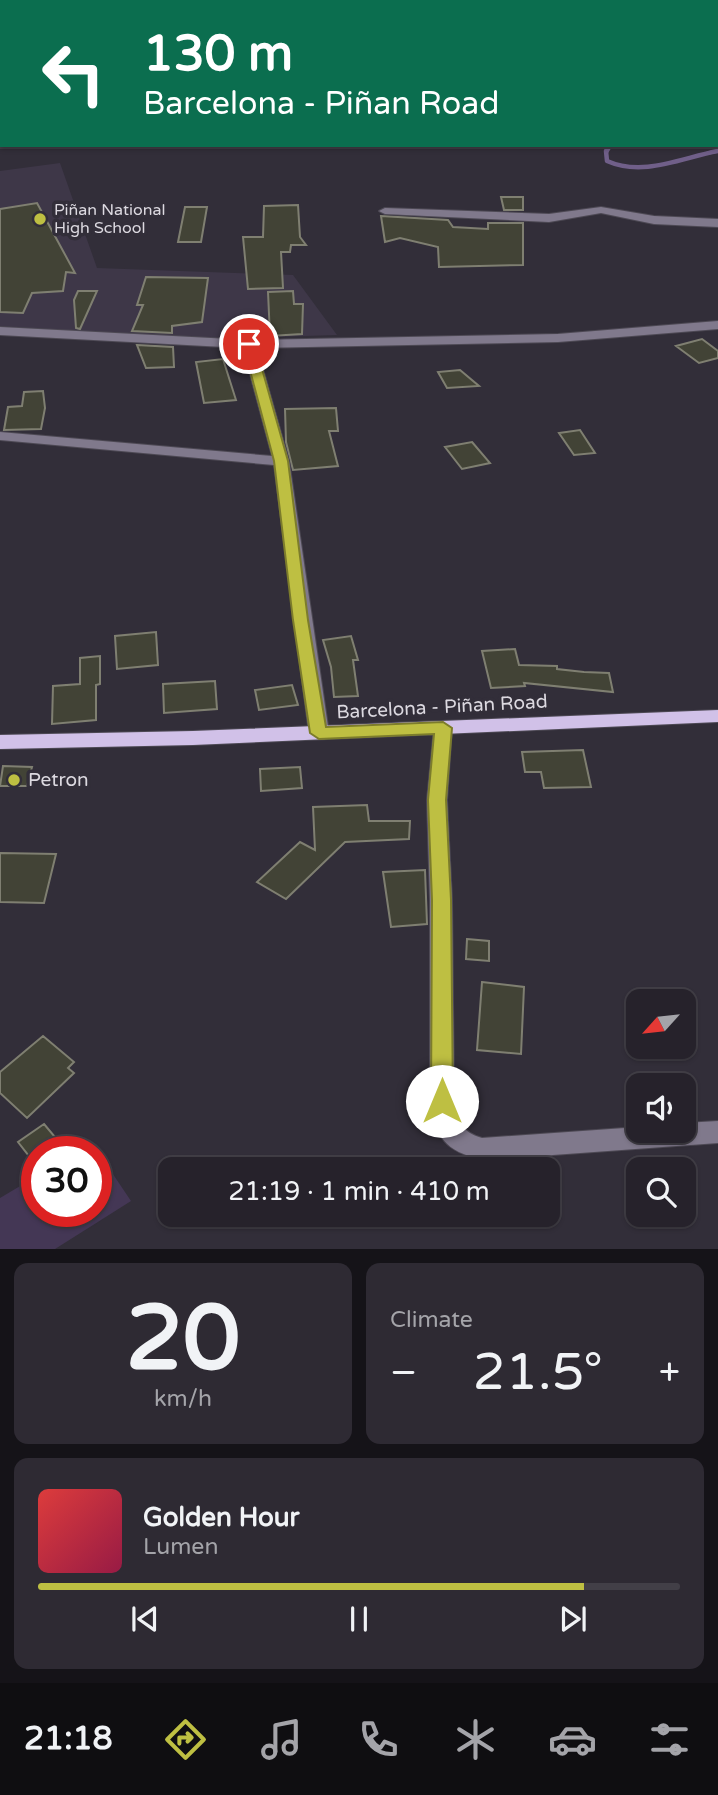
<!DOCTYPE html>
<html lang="en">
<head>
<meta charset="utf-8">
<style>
	:root { --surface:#26222b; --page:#2e2a33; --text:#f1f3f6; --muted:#a4a4a9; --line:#423f47; --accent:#bebf42 }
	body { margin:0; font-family:"Varela Round",sans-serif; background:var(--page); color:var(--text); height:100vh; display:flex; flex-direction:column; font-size:26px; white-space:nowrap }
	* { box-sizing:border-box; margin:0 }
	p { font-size:23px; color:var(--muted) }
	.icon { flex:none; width:38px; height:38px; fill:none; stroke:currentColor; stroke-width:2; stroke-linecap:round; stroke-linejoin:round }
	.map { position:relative; height:1249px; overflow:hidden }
	.drawer { display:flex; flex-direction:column; gap:14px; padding:14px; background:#151318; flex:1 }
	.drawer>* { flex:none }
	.banner { position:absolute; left:0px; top:0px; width:719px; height:147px; box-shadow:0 2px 5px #0004,0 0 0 2px var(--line); background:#0b6e4f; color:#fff; overflow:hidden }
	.needle { width:46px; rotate:243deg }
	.buttons { position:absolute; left:626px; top:989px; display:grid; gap:14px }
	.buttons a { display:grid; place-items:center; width:70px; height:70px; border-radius:14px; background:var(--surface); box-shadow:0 2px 5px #0004,0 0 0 2px var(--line); font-size:35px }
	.speed { position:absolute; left:21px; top:1136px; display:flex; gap:14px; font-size:35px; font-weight:700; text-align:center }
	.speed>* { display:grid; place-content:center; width:91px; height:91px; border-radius:50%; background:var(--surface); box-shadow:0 2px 5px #0004,0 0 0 2px var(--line); line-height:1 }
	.speed .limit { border:10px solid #d22; background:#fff; color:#111 }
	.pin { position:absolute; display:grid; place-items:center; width:60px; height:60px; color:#fff; margin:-30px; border:4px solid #fff; border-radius:50%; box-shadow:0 2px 7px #0007 }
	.me { position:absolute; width:77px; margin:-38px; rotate:0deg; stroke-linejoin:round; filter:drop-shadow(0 0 5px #0008) }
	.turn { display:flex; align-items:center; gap:24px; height:147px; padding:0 28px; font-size:32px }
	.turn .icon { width:91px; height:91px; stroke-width:2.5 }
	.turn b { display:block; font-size:49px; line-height:60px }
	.big { font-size:52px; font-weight:600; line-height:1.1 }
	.drawer .card { flex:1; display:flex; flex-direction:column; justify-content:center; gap:10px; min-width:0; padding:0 24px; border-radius:14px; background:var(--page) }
	.drawer .dial { align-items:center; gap:0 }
	.dial b { font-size:91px; line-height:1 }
	.song { display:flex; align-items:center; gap:21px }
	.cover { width:84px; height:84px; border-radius:10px; background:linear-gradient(135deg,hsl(0 70% 55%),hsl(340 70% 35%)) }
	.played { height:7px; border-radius:4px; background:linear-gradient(90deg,var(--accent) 85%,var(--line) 85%) }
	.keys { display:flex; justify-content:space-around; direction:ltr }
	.heat { display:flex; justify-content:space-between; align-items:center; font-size:38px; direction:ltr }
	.drawer .tiles { flex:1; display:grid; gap:14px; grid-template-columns:1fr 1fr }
	.card:last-child { grid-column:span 2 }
	.trip { position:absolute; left:158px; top:1157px; width:402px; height:70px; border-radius:14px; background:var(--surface); box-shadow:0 2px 5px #0004,0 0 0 2px var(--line); font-weight:600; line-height:70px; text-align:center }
	.tabs { display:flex; height:112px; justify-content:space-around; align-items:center; background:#0f0e11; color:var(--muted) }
	.tabs .icon { width:49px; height:49px }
	.tabs .active { color:var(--accent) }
	.tabs b { font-size:32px; color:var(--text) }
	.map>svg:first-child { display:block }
	.built { fill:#3e3748 }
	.green { fill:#443755 }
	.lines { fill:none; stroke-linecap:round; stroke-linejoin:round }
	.stream-far1 { stroke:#705f89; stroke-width:3.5 }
	.stream { stroke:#705f89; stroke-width:4.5 }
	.building { fill:#424336; stroke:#7f7f71; stroke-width:2 }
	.minor-casing { stroke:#4d4954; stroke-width:2 }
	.major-casing { stroke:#4d4954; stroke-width:2 }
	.minor { fill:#80798c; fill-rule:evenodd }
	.major { fill:#d1c1e8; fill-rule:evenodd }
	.route { fill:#bebf42; stroke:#7c7c2b; stroke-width:2 }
	.poi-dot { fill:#bebf42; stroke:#322e39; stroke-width:2.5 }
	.labels { text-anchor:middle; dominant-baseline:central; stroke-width:7; stroke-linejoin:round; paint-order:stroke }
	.far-poi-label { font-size:16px; fill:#dcd9e0; stroke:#322e39; text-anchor:start }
	.street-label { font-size:19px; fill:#dcd9e0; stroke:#322e39 }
	.poi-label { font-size:19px; fill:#dcd9e0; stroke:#322e39; text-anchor:start }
</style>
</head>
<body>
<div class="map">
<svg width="718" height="1249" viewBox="0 0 718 1249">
	<rect width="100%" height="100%" fill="#322e39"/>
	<path class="built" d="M60,163L97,268L293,275L337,335L210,339L0,326V171Z"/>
	<path class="green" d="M92,1143L131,1201L55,1249H0V1198L37,1176V1211H96V1152L78,1151Z"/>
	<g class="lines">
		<path class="stream-far1" d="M547,0L550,2
			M606,153L611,145
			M708,153L718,151"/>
		<path class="stream" d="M606,151L607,161C643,177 681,158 718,151"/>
	</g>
	<path class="building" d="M501,197H523V210H504Z
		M37,203L75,273L66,272L63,291L32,293L23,313L0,312V209Z
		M298,205L300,237L306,245H291L290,252H281L283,288L248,289L243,237H263L264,206Z
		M185,207H207L201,242H178Z
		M381,216L448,220L453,227L488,229V223H523V265L439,267L438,247L400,238L385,242Z
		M146,277L208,278L202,322L172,326V333L132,331L143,305H137Z
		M78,291H97L80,329L76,328L74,300Z
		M293,291L294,304H303L302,334L270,336L268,292Z
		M702,339L718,351V358L699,363L676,346Z
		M137,345L173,347L174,367L146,368Z
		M223,359L236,400L204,403L196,362Z
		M460,370L479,386L447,388L438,372Z
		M43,391L45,408L41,429L4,430L8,407L22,406L24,392Z
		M336,408L338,431H329L338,466L293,470L286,442L285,409Z
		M580,430L595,453L574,455L559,433Z
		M472,442L490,463L462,469L445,447Z
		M156,632L158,665L117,669L115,636Z
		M351,636L358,660H353L358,696L334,697L331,667L323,640Z
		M515,649L519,665L557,666V669L584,672L609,673L613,692L524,683L525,686L491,688L482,651Z
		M100,656V684L96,685V720L52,724L53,686L80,684V658Z
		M215,681L217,709L164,713L163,684Z
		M292,685L298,705L259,710L255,690Z
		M583,750L591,787L544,788L541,772H525L522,752Z
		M3,766L32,767L27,786H0Z
		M300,767L302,788L261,791L260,769Z
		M367,805L369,821H410L409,839L345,842L286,899L257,882L300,842L315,850L313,807Z
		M0,853L56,854L44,903L0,902Z
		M425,870L427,924L391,927L383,872Z
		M467,939L489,941V961L466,959Z
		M482,982L524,987L521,1054L477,1050Z
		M43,1036L74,1062L68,1068L74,1073L27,1118L0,1093V1072Z
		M44,1124L55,1137L29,1156L18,1142Z"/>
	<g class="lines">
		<defs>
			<path id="minor" d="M601,207L654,216L718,219V227L654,224L601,213L549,222L385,214L379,211L385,208L549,214Z
				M718,321V329L558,342L257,348L289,461L329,733L326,738H312L309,733L274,465L0,440V432L272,456L243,348L0,335V327L249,340L558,334Z
				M443,722L450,723L452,728L447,800L452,900L454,1101C458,1121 461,1132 482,1138L639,1127V1130H684V1123L718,1121V1143L482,1160C444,1150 437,1139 430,1101V900L427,800L434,728L436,723Z"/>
			<path id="major" d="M718,710V722L193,745L0,749V735L193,731Z"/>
		</defs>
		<use href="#minor" class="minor-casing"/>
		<use href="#major" class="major-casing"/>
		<use href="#minor" class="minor"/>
		<use href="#major" class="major"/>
	</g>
	<path class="route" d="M249,340L255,344L288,461L308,620L326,727L443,722L452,728L446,800L451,900L453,1101L450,1108L442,1111L435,1108L431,1101L432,900L428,800L434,734L319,739L310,733L293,620L274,461L243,344Z"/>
	<g class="poi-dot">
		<circle cx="40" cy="219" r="7"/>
		<circle cx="14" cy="780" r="7"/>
	</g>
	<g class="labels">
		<g class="far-poi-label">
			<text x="54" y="210">Piñan National<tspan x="54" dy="18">High School</tspan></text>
		</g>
		<g class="street-label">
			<text transform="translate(442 707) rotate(-3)">Barcelona - Piñan Road</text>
		</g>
		<g class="poi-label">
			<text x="28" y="780">Petron</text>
		</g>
	</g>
</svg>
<div class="buttons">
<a><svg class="needle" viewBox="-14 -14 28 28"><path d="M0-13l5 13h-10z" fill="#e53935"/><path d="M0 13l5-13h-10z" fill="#a4a4a9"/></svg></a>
<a><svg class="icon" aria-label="sound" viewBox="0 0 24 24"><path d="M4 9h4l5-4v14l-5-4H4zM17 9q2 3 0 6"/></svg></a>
<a><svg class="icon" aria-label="search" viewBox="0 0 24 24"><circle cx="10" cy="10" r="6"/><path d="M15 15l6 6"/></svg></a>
</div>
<div class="speed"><div class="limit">30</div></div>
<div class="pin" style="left:249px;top:344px;background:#d93025"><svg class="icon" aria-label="arrive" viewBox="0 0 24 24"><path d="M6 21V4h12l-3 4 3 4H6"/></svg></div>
<svg class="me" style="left:442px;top:1101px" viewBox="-20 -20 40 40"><circle r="19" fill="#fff"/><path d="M0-13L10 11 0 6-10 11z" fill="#bebf42"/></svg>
<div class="trip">21:19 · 1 min · 410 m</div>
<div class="banner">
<div class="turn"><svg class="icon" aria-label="left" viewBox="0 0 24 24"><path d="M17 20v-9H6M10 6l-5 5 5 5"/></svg><div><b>130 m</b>Barcelona - Piñan Road</div></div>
</div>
</div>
<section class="drawer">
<div class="tiles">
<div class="card dial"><b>20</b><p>km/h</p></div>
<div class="card"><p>Climate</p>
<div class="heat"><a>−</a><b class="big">21.5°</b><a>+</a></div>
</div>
<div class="card">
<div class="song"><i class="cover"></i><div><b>Golden Hour</b><p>Lumen</p></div></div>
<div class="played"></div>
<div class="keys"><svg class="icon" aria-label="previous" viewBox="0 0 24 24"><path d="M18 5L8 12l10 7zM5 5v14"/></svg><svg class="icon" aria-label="pause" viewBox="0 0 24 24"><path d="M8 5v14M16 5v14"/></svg><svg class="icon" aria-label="next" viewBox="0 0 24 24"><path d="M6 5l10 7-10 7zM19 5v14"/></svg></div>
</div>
</div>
</section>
<nav class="tabs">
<b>21:18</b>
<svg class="icon active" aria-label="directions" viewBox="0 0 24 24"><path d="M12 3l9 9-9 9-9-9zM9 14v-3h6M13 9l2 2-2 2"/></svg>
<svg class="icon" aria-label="music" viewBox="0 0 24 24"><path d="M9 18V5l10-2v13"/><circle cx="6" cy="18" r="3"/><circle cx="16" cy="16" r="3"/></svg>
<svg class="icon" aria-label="phone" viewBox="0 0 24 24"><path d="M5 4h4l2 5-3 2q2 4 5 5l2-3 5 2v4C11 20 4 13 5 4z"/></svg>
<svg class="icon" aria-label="climate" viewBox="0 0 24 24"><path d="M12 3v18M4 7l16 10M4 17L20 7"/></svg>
<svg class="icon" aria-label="car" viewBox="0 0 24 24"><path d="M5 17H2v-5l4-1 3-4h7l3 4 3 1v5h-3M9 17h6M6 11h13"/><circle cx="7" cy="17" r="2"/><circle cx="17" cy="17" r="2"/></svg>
<svg class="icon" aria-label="filters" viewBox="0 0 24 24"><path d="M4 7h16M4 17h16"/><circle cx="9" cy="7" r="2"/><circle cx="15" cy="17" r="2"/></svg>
</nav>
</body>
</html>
